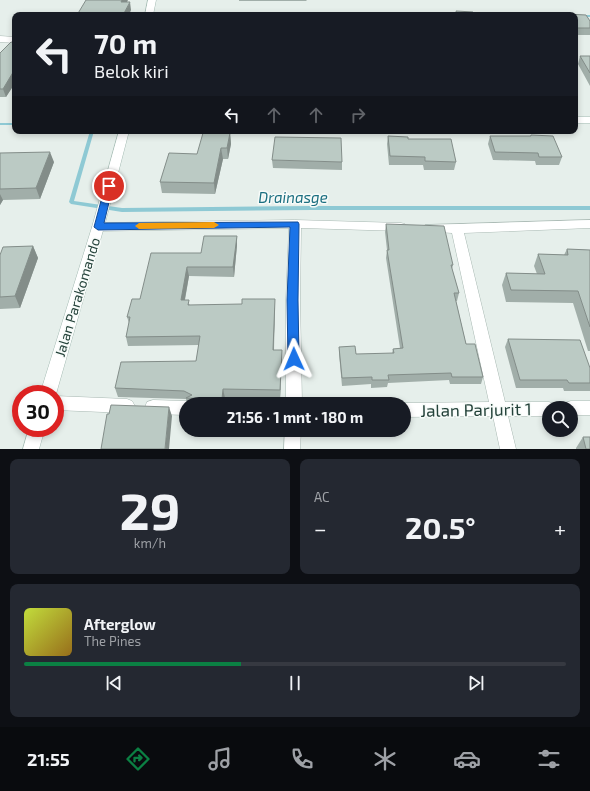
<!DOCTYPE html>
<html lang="id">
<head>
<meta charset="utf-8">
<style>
	:root { --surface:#171b24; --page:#242831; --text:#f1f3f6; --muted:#9ea1a6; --line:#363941; --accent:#0b8043 }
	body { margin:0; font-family:"Exo 2",sans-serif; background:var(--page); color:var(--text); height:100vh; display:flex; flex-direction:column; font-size:15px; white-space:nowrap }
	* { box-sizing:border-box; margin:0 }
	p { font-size:13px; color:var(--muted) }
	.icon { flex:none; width:22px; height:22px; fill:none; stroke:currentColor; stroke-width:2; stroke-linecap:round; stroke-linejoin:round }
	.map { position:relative; height:449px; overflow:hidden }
	.drawer { display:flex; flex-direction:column; gap:10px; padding:10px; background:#0d0f14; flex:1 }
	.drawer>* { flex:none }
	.banner { position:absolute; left:12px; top:12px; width:566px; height:122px; border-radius:8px; box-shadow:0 2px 6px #0003; background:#171b24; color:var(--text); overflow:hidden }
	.buttons { position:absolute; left:542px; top:401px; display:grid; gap:8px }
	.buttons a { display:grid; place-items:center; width:36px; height:36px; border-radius:50%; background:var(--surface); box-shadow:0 2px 6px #0003; font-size:20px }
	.speed { position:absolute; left:12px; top:385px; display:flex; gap:8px; font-size:20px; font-weight:700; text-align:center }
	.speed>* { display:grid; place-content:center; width:52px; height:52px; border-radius:50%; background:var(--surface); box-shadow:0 2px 6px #0003; line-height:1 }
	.speed .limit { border:6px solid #d22; background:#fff; color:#111 }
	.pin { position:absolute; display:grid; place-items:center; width:34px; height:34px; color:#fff; margin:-17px; border:2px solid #fff; border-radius:50%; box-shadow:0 1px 4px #0007 }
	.me { position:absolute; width:44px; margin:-22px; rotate:359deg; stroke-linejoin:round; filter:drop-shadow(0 0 3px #0008) }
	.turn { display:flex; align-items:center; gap:14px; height:84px; padding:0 16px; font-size:18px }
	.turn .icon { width:52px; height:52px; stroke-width:2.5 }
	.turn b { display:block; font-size:28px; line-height:34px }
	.lanes { display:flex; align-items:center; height:38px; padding:0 16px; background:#0003; justify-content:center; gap:20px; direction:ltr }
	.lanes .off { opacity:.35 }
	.big { font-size:30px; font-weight:700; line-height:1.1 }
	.drawer .widget { flex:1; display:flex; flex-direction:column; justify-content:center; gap:6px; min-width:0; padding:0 14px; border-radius:8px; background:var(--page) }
	.drawer .dial { align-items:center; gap:0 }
	.dial b { font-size:52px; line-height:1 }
	.song { display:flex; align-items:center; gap:12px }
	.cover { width:48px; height:48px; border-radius:6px; background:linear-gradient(135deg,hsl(70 70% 55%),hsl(40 70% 35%)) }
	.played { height:4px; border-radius:2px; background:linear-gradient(90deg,var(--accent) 40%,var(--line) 40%) }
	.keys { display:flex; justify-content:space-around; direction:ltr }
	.heat { display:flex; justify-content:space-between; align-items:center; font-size:22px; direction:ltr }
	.drawer .tiles { flex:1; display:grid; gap:10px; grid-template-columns:1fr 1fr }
	.widget:last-child { grid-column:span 2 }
	.trip { position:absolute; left:179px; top:397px; width:232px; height:40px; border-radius:20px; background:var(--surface); box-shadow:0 2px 6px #0003; font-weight:700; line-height:40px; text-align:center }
	.dock { display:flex; height:64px; justify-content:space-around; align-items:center; background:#090b0e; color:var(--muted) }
	.dock .icon { width:28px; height:28px }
	.dock .on { color:var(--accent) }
	.dock b { font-size:18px; color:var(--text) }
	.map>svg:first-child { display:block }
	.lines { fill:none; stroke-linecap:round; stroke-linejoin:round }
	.stream { fill:#8ec9d4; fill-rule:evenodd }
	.street-casing { stroke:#a8b8b2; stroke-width:1 }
	.secondary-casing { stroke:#a4bbb3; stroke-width:1 }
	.street { fill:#fff; fill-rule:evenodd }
	.secondary { fill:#fff; fill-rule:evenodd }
	.wall { fill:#a1aea9 }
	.shaded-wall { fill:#838d89 }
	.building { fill:#bbcac4; stroke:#838d89 }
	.route { fill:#1a73e8; stroke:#114b97 }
	.slow { fill:#f59e0b }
	.labels { text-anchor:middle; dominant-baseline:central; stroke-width:3; stroke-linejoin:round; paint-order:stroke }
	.street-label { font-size:14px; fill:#24423a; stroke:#f7fbf9 }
	.water-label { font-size:15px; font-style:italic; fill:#1c6f80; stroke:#f7fbf9 }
	.near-street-label { font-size:17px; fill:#24423a; stroke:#f7fbf9 }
</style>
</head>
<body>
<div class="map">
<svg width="590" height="449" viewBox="0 0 590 449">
	<rect width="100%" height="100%" fill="#e6efeb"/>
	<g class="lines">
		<path class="stream" d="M434,14H467L469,15H433Z
			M575,15H590V17H575Z
			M0,123H15V125H0Z
			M90,131H94L74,201L122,208L312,206H590V210H312L122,212L71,204L69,202Z"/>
		<defs>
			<path id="street" d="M0,36L15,37V43L0,42Z
				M295,220L401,223L405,224L407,227L405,230L401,231L301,228L300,300L302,404H286V300L289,228L98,231L94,230L92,227L94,224L98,223Z
				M590,220V228L464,233L505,402H549L555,404L556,408H549V416H508L516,449H500L493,416L404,417V404H401L404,403L489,402L452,233L425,231L423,228L425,225Z
				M55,396L127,399L132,401L135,406L132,411L127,413L55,410Z
				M153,400L186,401L192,404H186V415L153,414L147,412L145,407L147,402Z
				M571,401H590V415H571V408H563L565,403Z
				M285,430H301L300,449H284Z"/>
			<path id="secondary" d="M148,0H156L153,15H145Z
				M575,117H590V123H575Z
				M119,131H129L104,227L56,394L55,395V394H40L92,227Z
				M29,428H45L39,449H23Z"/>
		</defs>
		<use href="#street" class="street-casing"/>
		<use href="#secondary" class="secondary-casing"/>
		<use href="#street" class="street"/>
		<use href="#secondary" class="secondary"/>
	</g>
	<path class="wall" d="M239,0H307L306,1H239Z
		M566,14L586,15L590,21V35H575V15H565Z
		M15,43V83L6,97H0V53Z
		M580,56H590V86L578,64Z
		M230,133L231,144L228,159H223L215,194L162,193L160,182L197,154Z
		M531,135L562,157L559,165H536L535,161L493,160L488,144L490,136H530Z
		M388,136L408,139L456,162L454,170H424L423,165H389L387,144Z
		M0,153L54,162L40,199L3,200L0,205Z
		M272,160L342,162V170L273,168Z
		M386,224L453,265L452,269L459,293L457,301H456L466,344L483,377L481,384H450L449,380L388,383L387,387L371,388V384L342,386L339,354V347L356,354H392L393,349L400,348L386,258L387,250L385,232Z
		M237,236V245L234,277L189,276L185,300L190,305L275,308L274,350L282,359L280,399L225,398L224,404H187L186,399L118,397L115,388L196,361L199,345L128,346L126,337L129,323L127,317L201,253Z
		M33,246L38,258L20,308L0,309V255Z
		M567,249L590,250V351H588L573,303L506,302L502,285L506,273L537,274L534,266L538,254L564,255Z
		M508,339L590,368V391H564L563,388H516L505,347Z
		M583,437L590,449H576V448Z"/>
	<path class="shaded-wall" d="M122,0H128L123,10L121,2Z
		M130,2L131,10L129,15H123Z
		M15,69V83L6,97L3,89Z
		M230,133L231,144L228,159L227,148Z
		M221,148L223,159L215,194L214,183Z
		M50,152L54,162L40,199L36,188Z
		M0,194L3,200L0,205Z
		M237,236V245L234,277L233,267Z
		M33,246L38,258L20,308L15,296Z
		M187,267L189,276L183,309L181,300Z
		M275,299V308L273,359V350Z
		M282,350V359L280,399V390Z
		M223,389L225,398L224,404H223L222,399Z
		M169,407L172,416L169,449H165Z"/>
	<path class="building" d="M86,0H122L121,2H130L123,15H77Z
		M456,11L473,12L474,15H457Z
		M566,14L586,15L590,21V28H575V15H566Z
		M11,42L15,43V69L3,89H0V53Z
		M580,56H590V73Z
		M203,133H230L227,148H221L214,183L160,182L169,153L197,154Z
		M531,135L553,136L562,157H539L538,153L495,152L490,136H531Z
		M388,136L408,137V139H451L456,162L425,161V157L390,156Z
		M275,137L341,138L342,162L272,160Z
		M50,152L36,188L0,189V153Z
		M386,224L444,226L453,265H451L459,293H454L466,344H475L483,377H452L451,373L388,375L389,380H372V377L342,378L339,347L355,346L356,354L394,353L393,349L403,348L387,250H389Z
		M204,236H237L233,267H187L181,300H189L188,305L242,304V299H275L273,350H282L280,390L223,389L222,399L186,398L192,395L184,391L115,388L121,362L196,361L200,336L126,337L130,317H127L132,299H140L151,253H201Z
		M33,246L15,296L0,297V255L3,247Z
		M567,249L590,250V327L578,291L511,290L506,273L545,274L538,254L568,255Z
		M508,339L580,340L590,368V383H569L567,380H520Z
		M111,405L169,407L165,449H101L107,414H109Z
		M583,437H590V449H586Z"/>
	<path class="route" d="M109,183L113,186L104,223L298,222L299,224L298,300L299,359L297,363L294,364L290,363L288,359L287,300L290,227L98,230L94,227L105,186Z"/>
	<path class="slow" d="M214,222L219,225L214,228L139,229L135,226L139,223Z"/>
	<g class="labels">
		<g class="street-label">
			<text transform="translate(77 297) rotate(-73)">Jalan Parakomando</text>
		</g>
		<g class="water-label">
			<text x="293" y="197">Drainasge</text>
		</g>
		<g class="near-street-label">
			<text transform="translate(476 409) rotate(-1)">Jalan Parjurit 1</text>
		</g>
	</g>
</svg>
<div class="buttons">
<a><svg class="icon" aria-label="search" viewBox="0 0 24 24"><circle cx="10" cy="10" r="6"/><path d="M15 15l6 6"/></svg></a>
</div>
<div class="speed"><div class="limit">30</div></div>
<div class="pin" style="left:109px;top:186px;background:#d93025"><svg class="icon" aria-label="arrive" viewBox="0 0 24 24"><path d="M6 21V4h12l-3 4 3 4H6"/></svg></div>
<svg class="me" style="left:294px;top:359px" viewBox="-20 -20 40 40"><path d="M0-17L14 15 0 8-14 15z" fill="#1a73e8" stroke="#fff" stroke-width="4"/></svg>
<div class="trip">21:56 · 1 mnt · 180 m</div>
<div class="banner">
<div class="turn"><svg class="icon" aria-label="left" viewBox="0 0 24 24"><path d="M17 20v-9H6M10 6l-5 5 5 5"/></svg><div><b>70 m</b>Belok kiri</div></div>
<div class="lanes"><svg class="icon" aria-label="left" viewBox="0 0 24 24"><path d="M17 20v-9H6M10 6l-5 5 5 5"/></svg><svg class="icon off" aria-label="ahead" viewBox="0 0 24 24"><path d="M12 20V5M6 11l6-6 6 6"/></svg><svg class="icon off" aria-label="ahead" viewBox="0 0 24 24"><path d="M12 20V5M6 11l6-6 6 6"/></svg><svg class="icon off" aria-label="right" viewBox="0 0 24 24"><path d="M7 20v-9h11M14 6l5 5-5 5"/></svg></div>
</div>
</div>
<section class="drawer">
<div class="tiles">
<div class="widget dial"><b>29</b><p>km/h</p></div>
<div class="widget"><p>AC</p>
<div class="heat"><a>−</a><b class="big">20.5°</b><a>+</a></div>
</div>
<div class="widget">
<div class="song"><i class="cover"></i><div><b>Afterglow</b><p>The Pines</p></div></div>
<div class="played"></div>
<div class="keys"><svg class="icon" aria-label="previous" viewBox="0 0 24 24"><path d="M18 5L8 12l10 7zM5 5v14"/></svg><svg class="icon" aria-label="pause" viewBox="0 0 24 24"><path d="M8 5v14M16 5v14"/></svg><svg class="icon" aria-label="next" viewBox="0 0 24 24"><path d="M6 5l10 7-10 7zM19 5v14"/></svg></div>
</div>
</div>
</section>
<nav class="dock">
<b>21:55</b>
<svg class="icon on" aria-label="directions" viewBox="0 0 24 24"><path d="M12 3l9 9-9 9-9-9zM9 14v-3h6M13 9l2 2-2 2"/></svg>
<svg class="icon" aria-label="music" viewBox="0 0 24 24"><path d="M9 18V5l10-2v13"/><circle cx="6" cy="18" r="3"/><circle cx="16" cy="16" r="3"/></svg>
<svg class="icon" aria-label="phone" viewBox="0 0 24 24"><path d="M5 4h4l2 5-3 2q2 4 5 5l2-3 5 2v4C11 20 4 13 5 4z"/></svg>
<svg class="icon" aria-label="climate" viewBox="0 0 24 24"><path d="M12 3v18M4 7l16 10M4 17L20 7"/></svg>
<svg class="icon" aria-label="car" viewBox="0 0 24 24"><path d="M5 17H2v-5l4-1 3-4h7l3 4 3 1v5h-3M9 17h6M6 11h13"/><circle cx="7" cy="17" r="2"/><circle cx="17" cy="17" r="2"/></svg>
<svg class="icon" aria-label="filters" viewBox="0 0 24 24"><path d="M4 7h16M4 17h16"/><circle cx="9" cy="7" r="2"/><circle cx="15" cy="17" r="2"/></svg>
</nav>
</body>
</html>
